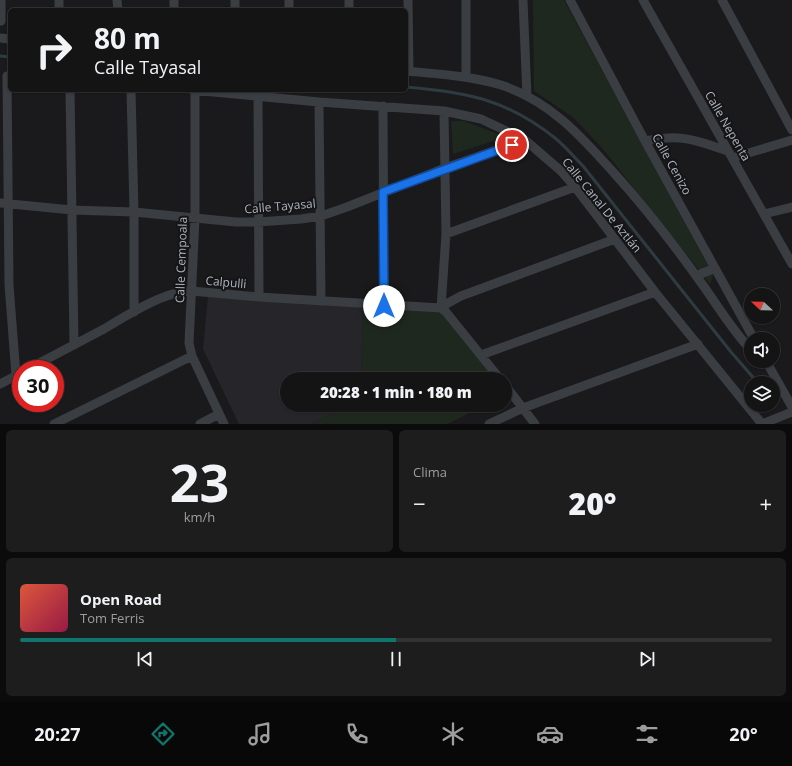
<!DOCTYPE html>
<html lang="es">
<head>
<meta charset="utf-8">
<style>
	:root { --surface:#141415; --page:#1d1d1e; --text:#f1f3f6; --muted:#9d9ea0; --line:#333334; --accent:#0f766e }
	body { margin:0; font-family:"Open Sans",sans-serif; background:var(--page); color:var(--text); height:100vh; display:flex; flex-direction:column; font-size:15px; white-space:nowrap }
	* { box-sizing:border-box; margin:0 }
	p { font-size:13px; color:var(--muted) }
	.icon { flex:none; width:22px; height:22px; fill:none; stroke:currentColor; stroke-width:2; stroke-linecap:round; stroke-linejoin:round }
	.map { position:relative; height:424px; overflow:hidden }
	.drawer { display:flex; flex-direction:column; gap:6px; padding:6px; background:#0b0b0c; flex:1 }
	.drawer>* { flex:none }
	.guide { position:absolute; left:8px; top:8px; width:400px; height:84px; border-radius:6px; box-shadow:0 1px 3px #0004,0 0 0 1px var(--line); background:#141415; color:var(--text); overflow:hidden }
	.needle { width:26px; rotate:292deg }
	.tools { position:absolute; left:744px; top:288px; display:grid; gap:8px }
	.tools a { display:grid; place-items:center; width:36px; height:36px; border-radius:50%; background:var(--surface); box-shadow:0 1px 3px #0004,0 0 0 1px var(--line); font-size:20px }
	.speed { position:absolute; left:12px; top:360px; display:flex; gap:8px; font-size:20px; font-weight:700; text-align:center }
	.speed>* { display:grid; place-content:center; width:52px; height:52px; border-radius:50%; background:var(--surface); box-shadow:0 1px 3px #0004,0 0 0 1px var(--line); line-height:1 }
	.speed .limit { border:6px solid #d22; background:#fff; color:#111 }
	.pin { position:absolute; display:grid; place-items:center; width:34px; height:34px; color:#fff; margin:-17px; border:2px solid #fff; border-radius:50%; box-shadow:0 1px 4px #0007 }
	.me { position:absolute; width:44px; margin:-22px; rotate:0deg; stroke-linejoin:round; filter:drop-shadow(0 0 3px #0008) }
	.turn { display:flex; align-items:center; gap:14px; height:84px; padding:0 20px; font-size:18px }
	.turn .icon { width:52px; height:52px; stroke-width:2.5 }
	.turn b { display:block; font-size:28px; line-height:34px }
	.big { font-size:30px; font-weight:800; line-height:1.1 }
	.drawer .tile { flex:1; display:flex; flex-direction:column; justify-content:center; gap:6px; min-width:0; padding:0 14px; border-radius:6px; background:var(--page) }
	.drawer .dial { align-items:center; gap:0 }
	.dial b { font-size:52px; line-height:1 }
	.song { display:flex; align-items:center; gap:12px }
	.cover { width:48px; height:48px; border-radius:6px; background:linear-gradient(135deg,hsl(10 70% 55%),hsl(340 70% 35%)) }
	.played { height:4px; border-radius:2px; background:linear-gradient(90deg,var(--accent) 50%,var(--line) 50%) }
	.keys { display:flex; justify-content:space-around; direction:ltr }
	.heat { display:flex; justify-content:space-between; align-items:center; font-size:22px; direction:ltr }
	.drawer .tiles { flex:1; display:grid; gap:6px; grid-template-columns:1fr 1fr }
	.tile:last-child { grid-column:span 2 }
	.trip { position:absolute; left:280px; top:372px; width:232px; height:40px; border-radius:20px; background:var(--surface); box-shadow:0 1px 3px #0004,0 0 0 1px var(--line); font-weight:800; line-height:40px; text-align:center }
	.tabs { display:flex; height:64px; justify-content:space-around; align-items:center; background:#080808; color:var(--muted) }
	.tabs .icon { width:28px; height:28px }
	.tabs .current { color:var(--accent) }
	.tabs b { font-size:18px; color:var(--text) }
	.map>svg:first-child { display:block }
	.built { fill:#26262a }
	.green { fill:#1f281f }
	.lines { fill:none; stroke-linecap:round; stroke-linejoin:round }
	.stream { stroke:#2e3c42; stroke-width:3 }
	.minor { stroke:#3a3d42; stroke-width:9 }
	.route-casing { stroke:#114b97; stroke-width:10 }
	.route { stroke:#1a73e8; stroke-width:7 }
	.labels { text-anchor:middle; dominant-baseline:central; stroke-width:4; stroke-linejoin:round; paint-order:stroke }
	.street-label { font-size:12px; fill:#abb3bd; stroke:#151517 }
</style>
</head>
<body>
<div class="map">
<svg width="792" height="424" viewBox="0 0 792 424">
	<rect width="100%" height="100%" fill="#1a1a1c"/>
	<path class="built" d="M208,296L363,307L361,379H287V405H350L310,424H239L203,349Z"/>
	<path class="green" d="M533,0H564L713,275L710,284L603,149L573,117L534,91Z
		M451,121H464L506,137L453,154Z
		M363,307L441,312L495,379H361Z
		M350,405H486L447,424H310Z"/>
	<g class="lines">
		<path class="stream" d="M0,56L10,57
			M406,87C466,92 506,99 555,138C565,146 574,157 583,166L731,352L758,383
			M773,401L775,403"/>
		<path class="minor" d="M1,0V21
			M59,0V10
			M117,0L118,10
			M174,0V10
			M235,0V10
			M289,0V10
			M349,0V10
			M408,0L409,71
			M466,0V77
			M523,0L527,96
			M570,0L645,141L754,339
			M643,0L792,264
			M722,0L792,130
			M0,38L10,39
			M406,71C438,74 471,76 501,85C550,101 581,136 614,173C644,206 671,241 697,277C715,301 730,328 751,350
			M7,76L9,285L16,375
			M70,90L74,345
			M131,90L134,212V312
			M192,90L319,102L444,111L481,119L525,140L561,171L575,187L655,292L762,424
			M195,90V218L189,343L192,356L224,424
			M258,96L259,297
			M319,102L321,301
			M383,106L384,306
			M645,141C656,139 668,137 679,138C696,139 712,146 728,151
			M732,158L792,140
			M0,203L72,210L134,212L236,222H258L301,219L321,216L347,207L445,168L525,140
			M764,214L792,207
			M446,234L575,187
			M696,276L715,268
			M441,308L446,234L444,111
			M441,308L448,303L461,296L615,239
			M481,355L655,292
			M766,361L792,407
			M28,369C53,356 77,343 102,330C126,316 164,291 191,291L259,297L441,308L446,312L500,379
			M0,384L21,373
			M505,385L535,424
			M54,424L192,356
			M200,424L219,414
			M489,424L523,408L698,344
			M762,424L792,412"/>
	</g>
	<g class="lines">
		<defs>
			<path id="route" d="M384,306L383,192L512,145"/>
		</defs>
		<use href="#route" class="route-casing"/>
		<use href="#route" class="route"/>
	</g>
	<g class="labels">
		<g class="street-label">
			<text transform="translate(728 126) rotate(60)">Calle Nepenta</text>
			<text transform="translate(672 164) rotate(61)">Calle Cenizo</text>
			<text transform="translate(602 205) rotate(51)">Calle Canal De Aztlán</text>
			<text transform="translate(280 206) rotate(-5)">Calle Tayasal</text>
			<text transform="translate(181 260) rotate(-88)">Calle Cempoala</text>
			<text transform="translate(226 282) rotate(5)">Calpulli</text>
		</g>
	</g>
</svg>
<div class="tools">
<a><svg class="needle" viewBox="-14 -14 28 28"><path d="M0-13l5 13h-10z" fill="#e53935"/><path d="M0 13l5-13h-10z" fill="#9d9ea0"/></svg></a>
<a><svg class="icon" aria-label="sound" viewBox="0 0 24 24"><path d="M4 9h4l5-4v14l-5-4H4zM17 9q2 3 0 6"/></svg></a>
<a><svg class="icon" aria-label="layers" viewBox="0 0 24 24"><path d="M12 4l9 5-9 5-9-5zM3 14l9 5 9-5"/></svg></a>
</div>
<div class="speed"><div class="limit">30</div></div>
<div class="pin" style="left:512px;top:145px;background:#d93025"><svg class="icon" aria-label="arrive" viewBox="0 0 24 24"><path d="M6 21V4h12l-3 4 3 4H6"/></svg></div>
<svg class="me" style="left:384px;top:306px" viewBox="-20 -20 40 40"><circle r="19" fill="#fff"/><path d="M0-13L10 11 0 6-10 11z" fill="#1a73e8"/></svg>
<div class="trip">20:28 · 1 min · 180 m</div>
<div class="guide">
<div class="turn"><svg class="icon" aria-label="right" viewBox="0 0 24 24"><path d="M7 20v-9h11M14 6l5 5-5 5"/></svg><div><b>80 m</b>Calle Tayasal</div></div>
</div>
</div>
<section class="drawer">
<div class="tiles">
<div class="tile dial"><b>23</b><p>km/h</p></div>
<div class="tile"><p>Clima</p>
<div class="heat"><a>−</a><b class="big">20°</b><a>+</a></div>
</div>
<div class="tile">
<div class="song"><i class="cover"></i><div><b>Open Road</b><p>Tom Ferris</p></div></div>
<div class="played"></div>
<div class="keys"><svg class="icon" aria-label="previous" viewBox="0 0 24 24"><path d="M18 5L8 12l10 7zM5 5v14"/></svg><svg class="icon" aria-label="pause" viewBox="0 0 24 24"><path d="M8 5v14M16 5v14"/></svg><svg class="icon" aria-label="next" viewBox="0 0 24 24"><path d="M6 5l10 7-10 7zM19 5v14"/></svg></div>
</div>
</div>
</section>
<nav class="tabs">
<b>20:27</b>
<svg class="icon current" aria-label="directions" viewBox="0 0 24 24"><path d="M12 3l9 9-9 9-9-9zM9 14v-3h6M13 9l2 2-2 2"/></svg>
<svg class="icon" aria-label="music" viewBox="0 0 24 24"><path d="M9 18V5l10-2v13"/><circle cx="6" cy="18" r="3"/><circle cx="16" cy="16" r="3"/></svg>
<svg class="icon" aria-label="phone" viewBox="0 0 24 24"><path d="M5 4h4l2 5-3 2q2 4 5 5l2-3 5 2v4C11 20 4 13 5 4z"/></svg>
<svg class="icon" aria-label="climate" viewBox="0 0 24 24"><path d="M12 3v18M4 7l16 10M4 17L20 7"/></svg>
<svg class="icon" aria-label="car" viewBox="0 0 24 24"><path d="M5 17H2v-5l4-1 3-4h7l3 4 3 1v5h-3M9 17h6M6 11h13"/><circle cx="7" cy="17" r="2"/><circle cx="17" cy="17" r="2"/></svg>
<svg class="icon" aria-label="filters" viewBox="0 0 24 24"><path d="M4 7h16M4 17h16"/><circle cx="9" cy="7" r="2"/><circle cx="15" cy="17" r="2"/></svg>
<b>20°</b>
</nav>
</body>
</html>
